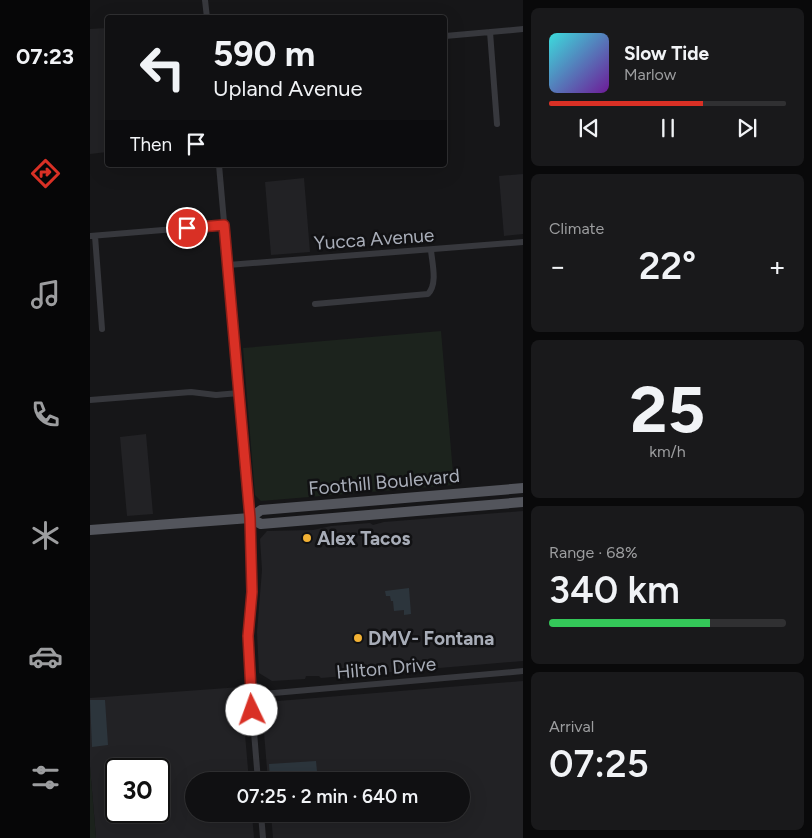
<!DOCTYPE html>
<html lang="en">
<head>
<meta charset="utf-8">
<style>
	:root { --surface:#101012; --page:#19191b; --text:#f1f3f6; --muted:#9c9d9f; --line:#303032; --accent:#d93025 }
	body { margin:0; font-family:Figtree,sans-serif; background:var(--page); color:var(--text); height:100vh; display:flex; flex-direction:column; font-size:19px; white-space:nowrap }
	* { box-sizing:border-box; margin:0 }
	p { font-size:16px; color:var(--muted) }
	.icon { flex:none; width:28px; height:28px; fill:none; stroke:currentColor; stroke-width:2; stroke-linecap:round; stroke-linejoin:round }
	.map { position:relative; flex:1; overflow:hidden }
	.sheet { display:flex; flex-direction:column; gap:8px; padding:8px; background:#09090a; width:289px }
	.sheet>* { flex:none }
	.guide { position:absolute; left:15px; top:15px; width:342px; height:152px; border-radius:5px; box-shadow:0 5px 20px #0002,0 0 0 1px var(--line); background:#101012; color:var(--text); overflow:hidden }
	.speed { position:absolute; left:15px; top:758px; display:flex; gap:10px; font-size:25px; font-weight:700; text-align:center }
	.speed>* { display:grid; place-content:center; width:65px; height:65px; border-radius:50%; background:var(--surface); box-shadow:0 5px 20px #0002,0 0 0 1px var(--line); line-height:1 }
	.speed .limit { border:2px solid #111; border-radius:8px; background:#fff; color:#111 }
	.pin { position:absolute; display:grid; place-items:center; width:42px; height:42px; color:#fff; margin:-21px; border:2px solid #fff; border-radius:50%; box-shadow:0 1px 5px #0007 }
	.me { position:absolute; width:55px; margin:-28px; rotate:357deg; stroke-linejoin:round; filter:drop-shadow(0 0 4px #0008) }
	.turn { display:flex; align-items:center; gap:18px; height:105px; padding:0 25px; font-size:22px }
	.turn .icon { width:65px; height:65px; stroke-width:2.5 }
	.turn b { display:block; font-size:35px; line-height:42px }
	.then { display:flex; align-items:center; height:48px; padding:0 25px; background:#0003; gap:10px; font-size:19px }
	.big { font-size:38px; font-weight:600; line-height:1.1 }
	.sheet .card { flex:1; display:flex; flex-direction:column; justify-content:center; gap:8px; min-width:0; padding:0 18px; border-radius:8px; background:var(--page) }
	.sheet .dial { align-items:center; gap:0 }
	.dial b { font-size:65px; line-height:1 }
	.song { display:flex; align-items:center; gap:15px }
	.cover { width:60px; height:60px; border-radius:8px; background:linear-gradient(135deg,hsl(180 70% 55%),hsl(280 70% 35%)) }
	.played { height:5px; border-radius:2px; background:linear-gradient(90deg,var(--accent) 65%,var(--line) 65%) }
	.keys { display:flex; justify-content:space-around; direction:ltr }
	.heat { display:flex; justify-content:space-between; align-items:center; font-size:28px; direction:ltr }
	.charge { height:8px; border-radius:4px; background:linear-gradient(90deg,#34c759 68%,var(--line) 0) }
	.trip { position:absolute; left:95px; top:772px; width:285px; height:50px; border-radius:25px; background:var(--surface); box-shadow:0 5px 20px #0002,0 0 0 1px var(--line); font-weight:600; line-height:50px; text-align:center }
	main { display:flex; flex:1; min-height:0 }
	.tab-bar { display:flex; flex-direction:column; width:90px; justify-content:space-around; align-items:center; background:#060607; color:var(--muted) }
	.tab-bar .icon { width:35px; height:35px }
	.tab-bar .selected { color:var(--accent) }
	.tab-bar b { font-size:22px; color:var(--text) }
	.map>svg:first-child { display:block }
	.built { fill:#222225; fill-rule:evenodd }
	.green { fill:#1c231d }
	.water { fill:#2c353c }
	.lines { fill:none; stroke-linecap:round; stroke-linejoin:round }
	.street { stroke:#37383d; stroke-width:6 }
	.primary { stroke:#53555c; stroke-width:10 }
	.route-casing { stroke:#8d1f18; stroke-width:12 }
	.route { stroke:#d93025; stroke-width:9 }
	.poi-dot { fill:#f2b134; stroke:#111113; stroke-width:2 }
	.labels { text-anchor:middle; dominant-baseline:central; stroke-width:5; stroke-linejoin:round; paint-order:stroke }
	.street-label { font-size:19px; fill:#a8adb8; stroke:#111113 }
	.poi-label { font-size:19px; font-weight:bold; fill:#a8adb8; stroke:#111113; text-anchor:start }
</style>
</head>
<body>
<main>
<nav class="tab-bar">
<b>07:23</b>
<svg class="icon selected" aria-label="directions" viewBox="0 0 24 24"><path d="M12 3l9 9-9 9-9-9zM9 14v-3h6M13 9l2 2-2 2"/></svg>
<svg class="icon" aria-label="music" viewBox="0 0 24 24"><path d="M9 18V5l10-2v13"/><circle cx="6" cy="18" r="3"/><circle cx="16" cy="16" r="3"/></svg>
<svg class="icon" aria-label="phone" viewBox="0 0 24 24"><path d="M5 4h4l2 5-3 2q2 4 5 5l2-3 5 2v4C11 20 4 13 5 4z"/></svg>
<svg class="icon" aria-label="climate" viewBox="0 0 24 24"><path d="M12 3v18M4 7l16 10M4 17L20 7"/></svg>
<svg class="icon" aria-label="car" viewBox="0 0 24 24"><path d="M5 17H2v-5l4-1 3-4h7l3 4 3 1v5h-3M9 17h6M6 11h13"/><circle cx="7" cy="17" r="2"/><circle cx="17" cy="17" r="2"/></svg>
<svg class="icon" aria-label="filters" viewBox="0 0 24 24"><path d="M4 7h16M4 17h16"/><circle cx="9" cy="7" r="2"/><circle cx="15" cy="17" r="2"/></svg>
</nav>
<div class="map">
<svg width="434" height="838" viewBox="0 0 434 838">
	<rect width="100%" height="100%" fill="#161618"/>
	<path class="built" d="M17,28V152L0,154V29Z
		M433,174V234L414,236L409,176Z
		M214,178L220,252L181,255L175,182Z
		M56,434L63,514L37,516L30,437Z
		M433,511V661L231,678L229,676H216L215,679L182,681L169,673L167,632L172,570L170,539L177,531L223,530L241,526L280,523L283,525L294,522Z
		M433,681V838H183L181,814H371V781H178L172,708L176,702Z
		M151,687L159,781H104V814H162L164,838H6L0,767V698ZM26,769H69V811H26Z"/>
	<path class="green" d="M351,331L364,485L171,501L165,495L153,348Z
		M0,767L6,838H0Z"/>
	<path class="water" d="M319,588L321,614L314,615V610L304,611L303,601H301L300,596H296L295,591Z
		M0,700H15L18,745L2,747Z
		M226,761L228,781H180L179,764Z"/>
	<g class="lines">
		<path class="street" d="M115,0L117,18
			M400,32L407,124
			M355,36L434,29
			M129,165L160,518L163,592L158,636L161,695L168,781
			M0,236L134,225
			M5,236L12,329
			M138,265L434,242
			M225,304L338,294C348,284 342,263 341,250
			M0,400L101,392L126,395L149,393
			M161,695L434,671
			M171,814L173,838"/>
		<path class="primary" d="M160,518L171,510L434,488
			M0,530L160,518L171,524L434,502"/>
	</g>
	<g class="lines">
		<defs>
			<path id="route" d="M97,228L134,225L160,518L162,592L158,636L162,710"/>
		</defs>
		<use href="#route" class="route-casing"/>
		<use href="#route" class="route"/>
	</g>
	<g class="poi-dot">
		<circle cx="217" cy="538" r="5"/>
		<circle cx="268" cy="638" r="5"/>
	</g>
	<g class="labels">
		<g class="street-label">
			<text transform="translate(284 239) rotate(-4)">Yucca Avenue</text>
			<text transform="translate(294 482) rotate(-5)">Foothill Boulevard</text>
			<text transform="translate(296 668) rotate(-5)">Hilton Drive</text>
		</g>
		<g class="poi-label">
			<text x="227" y="538">Alex Tacos</text>
			<text x="278" y="638">DMV- Fontana</text>
		</g>
	</g>
</svg>
<div class="speed"><div class="limit">30</div></div>
<div class="pin" style="left:97px;top:228px;background:#d93025"><svg class="icon" aria-label="arrive" viewBox="0 0 24 24"><path d="M6 21V4h12l-3 4 3 4H6"/></svg></div>
<svg class="me" style="left:162px;top:710px" viewBox="-20 -20 40 40"><circle r="19" fill="#fff"/><path d="M0-13L10 11 0 6-10 11z" fill="#d93025"/></svg>
<div class="trip">07:25 · 2 min · 640 m</div>
<div class="guide">
<div class="turn"><svg class="icon" aria-label="left" viewBox="0 0 24 24"><path d="M17 20v-9H6M10 6l-5 5 5 5"/></svg><div><b>590 m</b>Upland Avenue</div></div>
<div class="then">Then<svg class="icon" aria-label="arrive" viewBox="0 0 24 24"><path d="M6 21V4h12l-3 4 3 4H6"/></svg></div>
</div>
</div>
<section class="sheet">
<div class="card">
<div class="song"><i class="cover"></i><div><b>Slow Tide</b><p>Marlow</p></div></div>
<div class="played"></div>
<div class="keys"><svg class="icon" aria-label="previous" viewBox="0 0 24 24"><path d="M18 5L8 12l10 7zM5 5v14"/></svg><svg class="icon" aria-label="pause" viewBox="0 0 24 24"><path d="M8 5v14M16 5v14"/></svg><svg class="icon" aria-label="next" viewBox="0 0 24 24"><path d="M6 5l10 7-10 7zM19 5v14"/></svg></div>
</div>
<div class="card"><p>Climate</p>
<div class="heat"><a>−</a><b class="big">22°</b><a>+</a></div>
</div>
<div class="card dial"><b>25</b><p>km/h</p></div>
<div class="card"><p>Range · 68%</p><b class="big">340 km</b><div class="charge"></div></div>
<div class="card"><p>Arrival</p><b class="big">07:25</b></div>
</section>
</main>
</body>
</html>
